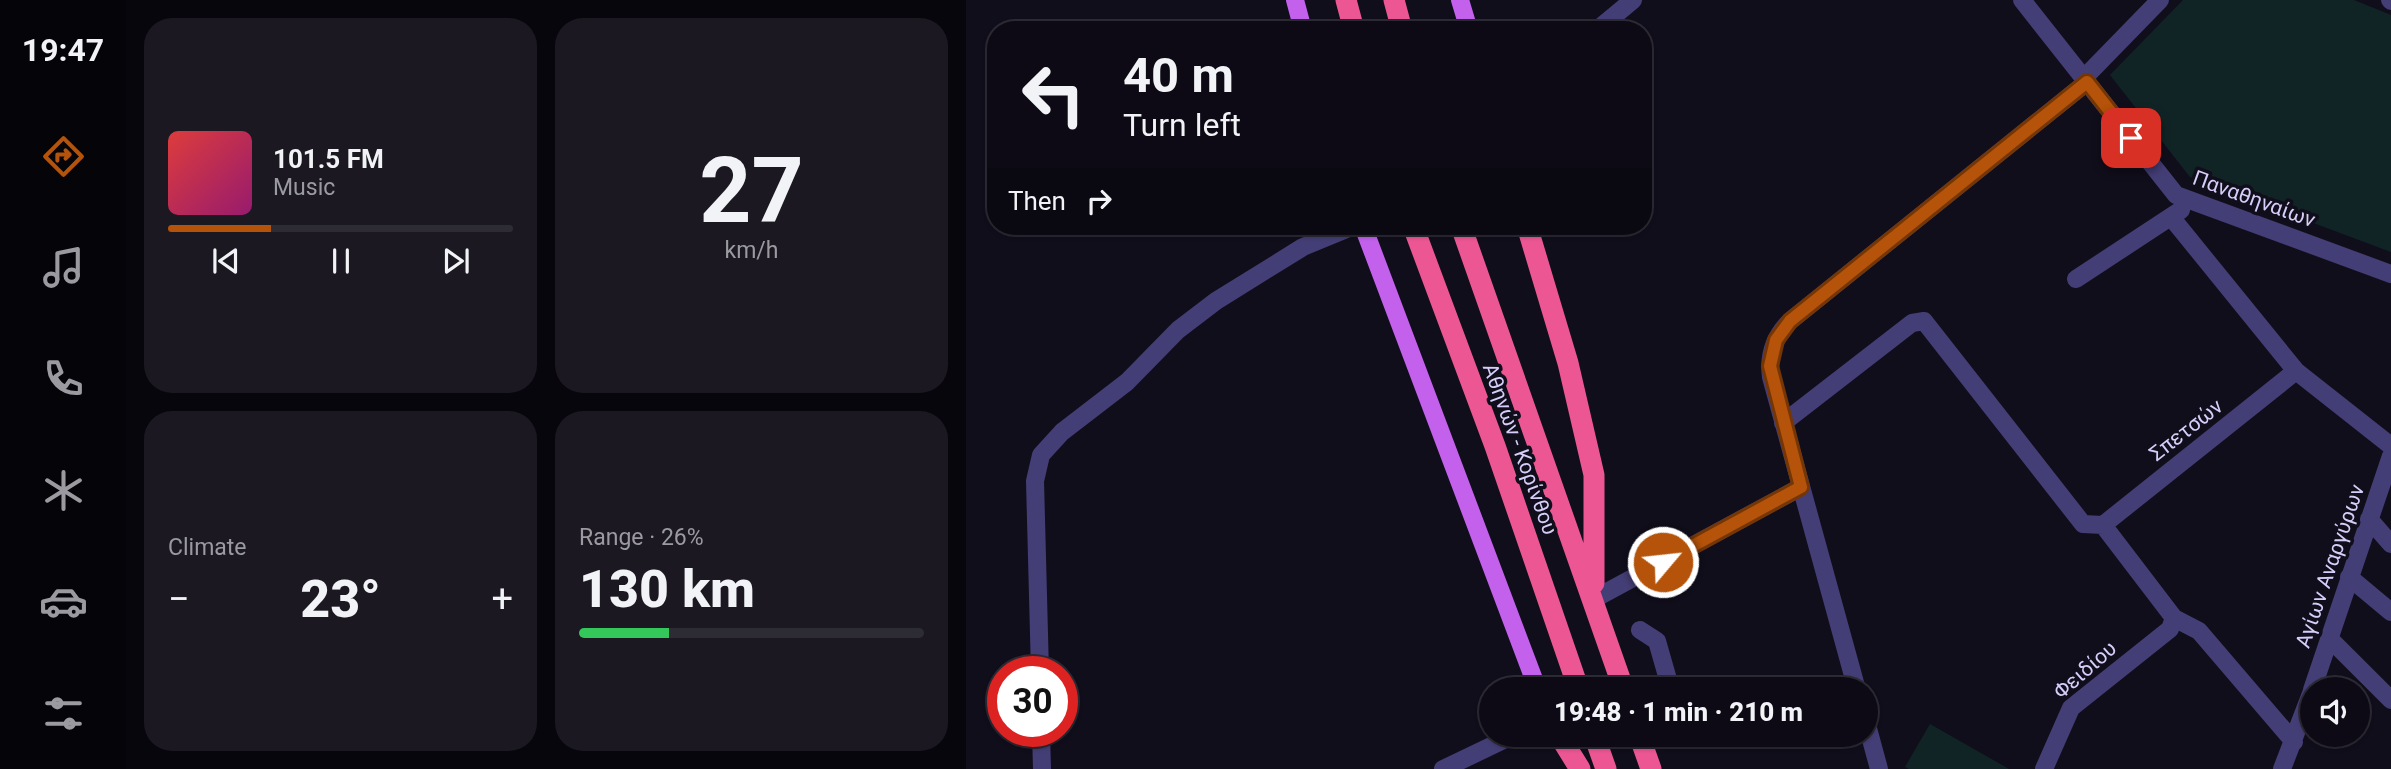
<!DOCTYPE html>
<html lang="en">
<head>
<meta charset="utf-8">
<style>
	:root { --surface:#0d0a15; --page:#1b1822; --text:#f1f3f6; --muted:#9a9aa0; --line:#2d2b34; --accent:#b45309 }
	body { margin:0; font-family:Roboto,sans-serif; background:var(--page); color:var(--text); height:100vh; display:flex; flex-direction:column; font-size:26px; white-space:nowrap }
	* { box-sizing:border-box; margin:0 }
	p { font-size:23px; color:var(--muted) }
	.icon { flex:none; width:38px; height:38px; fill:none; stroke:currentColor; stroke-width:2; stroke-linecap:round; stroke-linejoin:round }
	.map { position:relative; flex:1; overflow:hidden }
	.drawer { display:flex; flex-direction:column; gap:18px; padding:18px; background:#07060c; width:840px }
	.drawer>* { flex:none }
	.top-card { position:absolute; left:21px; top:21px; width:665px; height:214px; border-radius:28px; box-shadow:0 2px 5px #0004,0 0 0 2px var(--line); background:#0d0a15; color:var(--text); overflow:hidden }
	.buttons { position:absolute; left:1334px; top:677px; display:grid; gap:14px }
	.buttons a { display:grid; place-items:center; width:70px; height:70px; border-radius:50%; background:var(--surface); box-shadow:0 2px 5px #0004,0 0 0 2px var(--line); font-size:35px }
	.speed { position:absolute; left:21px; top:656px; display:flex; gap:14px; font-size:35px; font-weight:700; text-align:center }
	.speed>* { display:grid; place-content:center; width:91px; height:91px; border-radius:50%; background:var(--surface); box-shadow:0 2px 5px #0004,0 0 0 2px var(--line); line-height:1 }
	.speed .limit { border:10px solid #d22; background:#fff; color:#111 }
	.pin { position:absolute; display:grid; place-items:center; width:60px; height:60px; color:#fff; margin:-30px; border-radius:14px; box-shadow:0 4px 10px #0006 }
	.me { position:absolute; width:77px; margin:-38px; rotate:62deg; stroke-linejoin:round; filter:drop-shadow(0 0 5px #0008) }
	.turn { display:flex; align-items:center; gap:24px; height:147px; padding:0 21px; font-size:32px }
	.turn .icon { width:91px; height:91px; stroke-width:2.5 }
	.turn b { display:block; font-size:49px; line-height:60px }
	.then { display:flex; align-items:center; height:66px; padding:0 21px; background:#0003; gap:14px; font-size:26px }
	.big { font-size:52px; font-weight:800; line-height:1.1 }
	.drawer .widget { flex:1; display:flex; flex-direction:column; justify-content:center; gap:10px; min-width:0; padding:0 24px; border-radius:28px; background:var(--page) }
	.drawer .dial { align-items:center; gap:0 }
	.dial b { font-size:91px; line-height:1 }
	.song { display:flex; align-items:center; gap:21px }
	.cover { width:84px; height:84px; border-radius:10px; background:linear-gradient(135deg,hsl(0 70% 55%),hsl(320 70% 35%)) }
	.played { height:7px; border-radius:4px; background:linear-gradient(90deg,var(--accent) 30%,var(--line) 30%) }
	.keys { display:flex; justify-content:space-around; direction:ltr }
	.heat { display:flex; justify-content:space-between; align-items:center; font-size:38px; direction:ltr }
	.charge { height:10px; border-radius:5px; background:linear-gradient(90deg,#34c759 26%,var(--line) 0) }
	.drawer .tiles { flex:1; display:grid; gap:18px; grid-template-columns:repeat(2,1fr) }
	.trip { position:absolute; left:513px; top:677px; width:399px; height:70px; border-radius:35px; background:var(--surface); box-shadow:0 2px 5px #0004,0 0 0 2px var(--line); font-weight:800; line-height:70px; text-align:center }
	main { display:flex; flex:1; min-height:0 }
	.menu { display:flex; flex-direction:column; width:126px; justify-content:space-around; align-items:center; background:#050408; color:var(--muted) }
	.menu .icon { width:49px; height:49px }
	.menu .on { color:var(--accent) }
	.menu b { font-size:32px; color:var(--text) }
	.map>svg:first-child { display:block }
	.green { fill:#112425 }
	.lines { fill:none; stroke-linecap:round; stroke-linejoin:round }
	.minor { stroke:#443e76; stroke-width:18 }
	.major { stroke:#c361ed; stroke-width:18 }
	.highway { stroke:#ec5793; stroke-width:21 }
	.route-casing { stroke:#753606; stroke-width:18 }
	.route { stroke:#b45309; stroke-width:12 }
	.labels { text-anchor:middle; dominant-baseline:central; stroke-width:7; stroke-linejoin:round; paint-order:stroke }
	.street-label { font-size:21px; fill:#d6cef9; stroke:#110e1c }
</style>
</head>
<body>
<main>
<nav class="menu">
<b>19:47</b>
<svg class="icon on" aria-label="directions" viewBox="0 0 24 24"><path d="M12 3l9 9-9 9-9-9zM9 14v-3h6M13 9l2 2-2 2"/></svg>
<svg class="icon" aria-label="music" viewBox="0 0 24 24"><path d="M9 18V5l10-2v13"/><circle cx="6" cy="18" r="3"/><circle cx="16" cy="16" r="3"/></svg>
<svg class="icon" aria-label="phone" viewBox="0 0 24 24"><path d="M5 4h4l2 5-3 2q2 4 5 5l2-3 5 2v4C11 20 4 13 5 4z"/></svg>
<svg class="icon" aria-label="climate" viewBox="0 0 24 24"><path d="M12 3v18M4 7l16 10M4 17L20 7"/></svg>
<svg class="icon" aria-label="car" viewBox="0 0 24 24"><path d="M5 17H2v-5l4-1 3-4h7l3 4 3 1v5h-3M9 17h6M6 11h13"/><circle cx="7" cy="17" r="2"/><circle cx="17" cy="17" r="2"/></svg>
<svg class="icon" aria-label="filters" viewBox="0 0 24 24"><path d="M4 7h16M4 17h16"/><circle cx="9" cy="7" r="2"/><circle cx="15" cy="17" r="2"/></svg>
</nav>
<section class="drawer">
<div class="tiles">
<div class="widget">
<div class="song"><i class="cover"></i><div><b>101.5 FM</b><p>Music</p></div></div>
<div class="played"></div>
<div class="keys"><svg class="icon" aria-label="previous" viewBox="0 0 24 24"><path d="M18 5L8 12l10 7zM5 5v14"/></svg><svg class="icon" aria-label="pause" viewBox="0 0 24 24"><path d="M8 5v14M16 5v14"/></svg><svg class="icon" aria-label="next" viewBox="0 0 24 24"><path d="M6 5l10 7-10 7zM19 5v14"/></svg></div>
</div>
<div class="widget dial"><b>27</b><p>km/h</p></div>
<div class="widget"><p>Climate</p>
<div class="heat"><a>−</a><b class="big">23°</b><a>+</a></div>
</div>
<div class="widget"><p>Range · 26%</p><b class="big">130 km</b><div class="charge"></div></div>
</div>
</section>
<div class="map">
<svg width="1425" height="769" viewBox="0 0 1425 769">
	<rect width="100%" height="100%" fill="#110e1c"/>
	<path class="green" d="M1217,0H1388L1425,15V252L1224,177L1144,75Z
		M964,724L1043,769H943L939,767Z"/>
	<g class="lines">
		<path class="minor" d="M1056,0L1210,195L1425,274
			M1424,0L1425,1
			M631,30L667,0
			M1118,78L1194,0
			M1205,217L1330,371L1425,446
			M1110,279L1215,210
			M817,423L946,323L958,321L1117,524L1137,525
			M1403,519L1425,544
			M1137,525L1208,618L1233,631L1328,742
			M1137,525L1330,371
			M1383,577L1425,612
			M628,599L835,487
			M674,630L691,641L705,690
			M1363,638L1425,700
			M74,672L69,481L75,455L96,432L161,382L212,330L250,301L337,247L388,226
			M891,690L805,377C802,355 808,337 824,321L1121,82
			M1346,690L1425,456
			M900,721L913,769
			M75,732L76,769
			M477,769L548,735
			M1078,769L1105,708L1204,629L1208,618
			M1316,769L1346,691"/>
		<path class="major" d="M329,0L337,30
			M494,0L503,30
			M397,226L572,690"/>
		<path class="highway" d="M380,0L388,30
			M428,0L436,30
			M447,226L529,446L613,690
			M495,226L658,690
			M561,226L602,363L628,475V583
			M593,735L614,769
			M628,735L640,769
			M673,735L685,769"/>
	</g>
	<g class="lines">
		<defs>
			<path id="route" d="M697,562L835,487L804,366L810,340L824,321L1121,82L1165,138"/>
		</defs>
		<use href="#route" class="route-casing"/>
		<use href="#route" class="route"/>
	</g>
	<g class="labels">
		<g class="street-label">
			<text transform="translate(1288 199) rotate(20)">Παναθηναίων</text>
			<text transform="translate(1220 430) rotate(-38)">Σπετσών</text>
			<text transform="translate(554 449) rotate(70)">Αθηνών - Κορίνθου</text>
			<text transform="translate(1364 566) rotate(-71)">Αγίων Αναργύρων</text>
			<text transform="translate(1119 670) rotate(-41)">Φειδίου</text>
		</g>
	</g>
</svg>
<div class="buttons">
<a><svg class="icon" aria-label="sound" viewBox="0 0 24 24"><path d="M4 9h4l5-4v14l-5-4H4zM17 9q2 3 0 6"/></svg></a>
</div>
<div class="speed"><div class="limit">30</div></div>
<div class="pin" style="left:1165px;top:138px;background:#d93025"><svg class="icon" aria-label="arrive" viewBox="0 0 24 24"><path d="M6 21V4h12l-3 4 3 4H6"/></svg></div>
<svg class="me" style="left:697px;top:562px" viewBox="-20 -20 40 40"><circle r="17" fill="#b45309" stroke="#fff" stroke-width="3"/><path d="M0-11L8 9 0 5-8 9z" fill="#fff"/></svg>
<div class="trip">19:48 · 1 min · 210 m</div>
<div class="top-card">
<div class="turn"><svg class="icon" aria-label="left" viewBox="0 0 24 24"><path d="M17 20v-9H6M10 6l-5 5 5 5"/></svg><div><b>40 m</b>Turn left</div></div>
<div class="then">Then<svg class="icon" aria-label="right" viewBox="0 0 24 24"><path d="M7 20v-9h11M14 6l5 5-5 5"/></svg></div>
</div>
</div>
</main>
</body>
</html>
